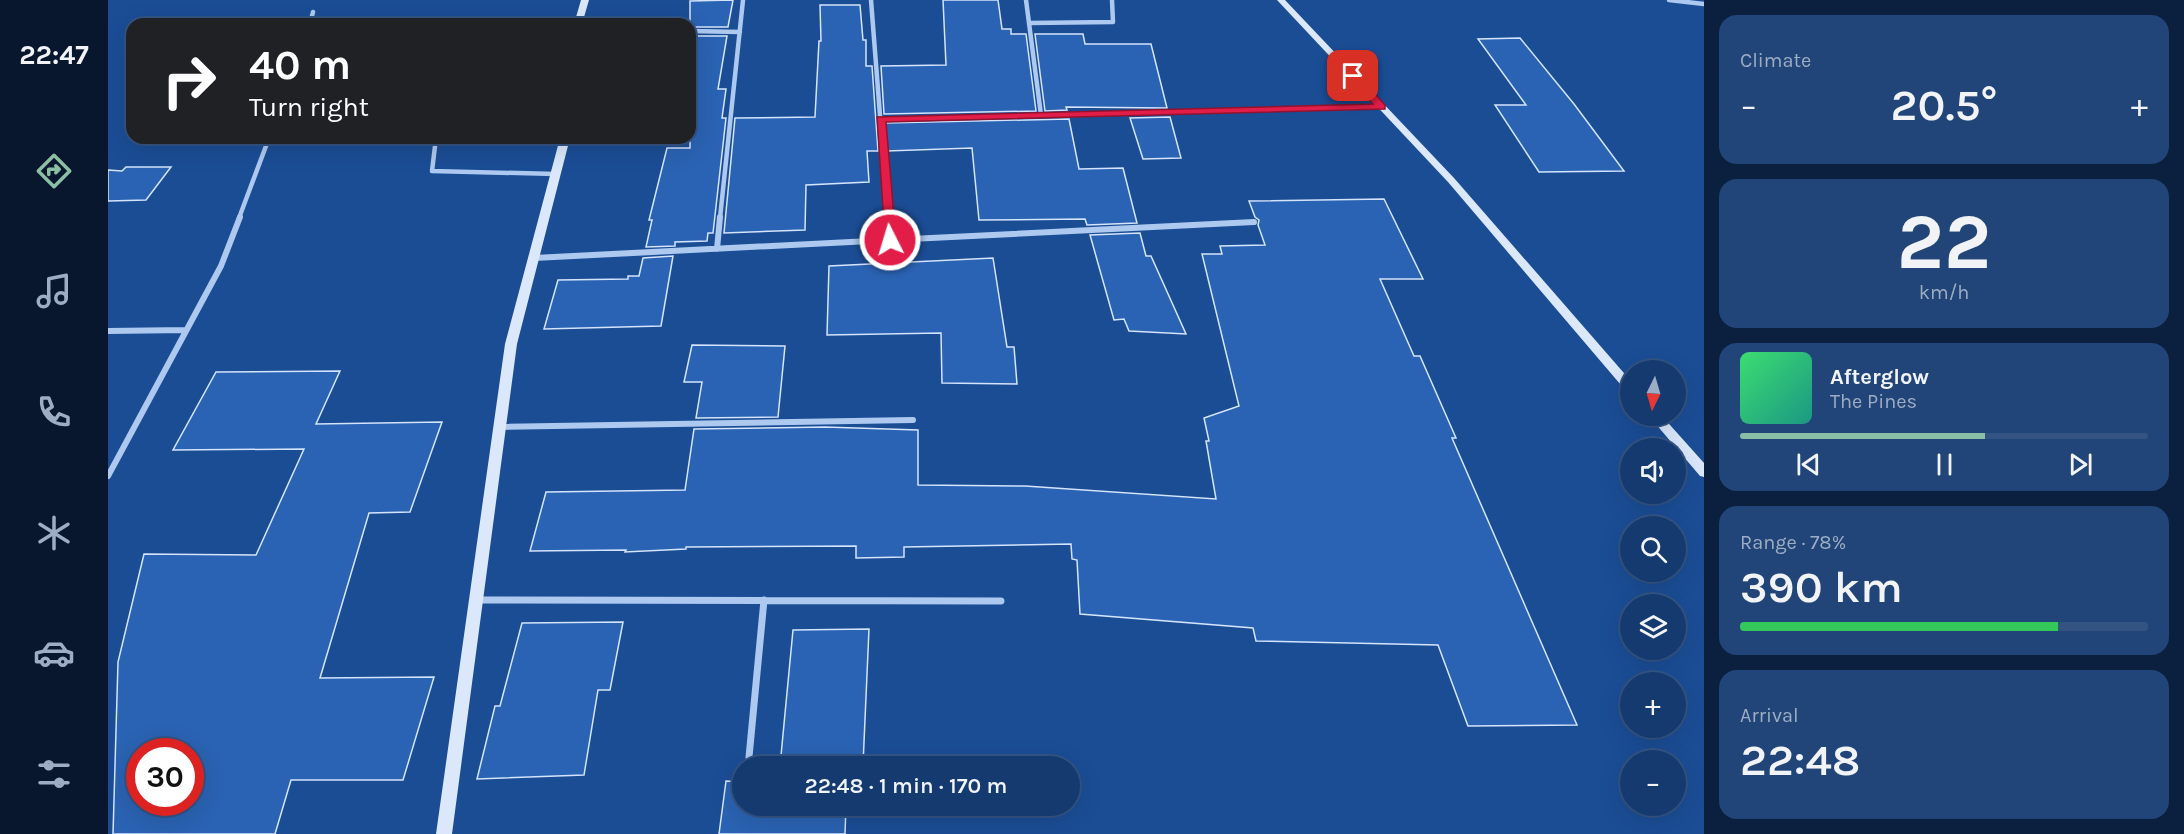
<!DOCTYPE html>
<html lang="en">
<head>
<meta charset="utf-8">
<style>
	:root { --surface:#143a70; --page:#214578; --text:#f1f3f6; --muted:#9dadc3; --line:#335483; --accent:#8abfa5 }
	body { margin:0; font-family:Karla,sans-serif; background:var(--page); color:var(--text); height:100vh; display:flex; flex-direction:column; font-size:22px; white-space:nowrap }
	* { box-sizing:border-box; margin:0 }
	p { font-size:20px; color:var(--muted) }
	.icon { flex:none; width:33px; height:33px; fill:none; stroke:currentColor; stroke-width:2; stroke-linecap:round; stroke-linejoin:round }
	.map { position:relative; flex:1; overflow:hidden }
	.sheet { display:flex; flex-direction:column; gap:15px; padding:15px; background:#0b203e; width:480px }
	.sheet>* { flex:none }
	.top-card { position:absolute; left:18px; top:18px; width:570px; height:126px; border-radius:18px; box-shadow:0 6px 24px #0002,0 0 0 2px var(--line); background:#202124; color:#fff; overflow:hidden }
	.needle { width:39px; rotate:185deg }
	.controls { position:absolute; left:1512px; top:360px; display:grid; gap:12px }
	.controls a { display:grid; place-items:center; width:66px; height:66px; border-radius:50%; background:var(--surface); box-shadow:0 6px 24px #0002,0 0 0 2px var(--line); font-size:30px }
	.speed { position:absolute; left:18px; top:738px; display:flex; gap:12px; font-size:30px; font-weight:700; text-align:center }
	.speed>* { display:grid; place-content:center; width:78px; height:78px; border-radius:50%; background:var(--surface); box-shadow:0 6px 24px #0002,0 0 0 2px var(--line); line-height:1 }
	.speed .limit { border:9px solid #d22; background:#fff; color:#111 }
	.pin { position:absolute; display:grid; place-items:center; width:51px; height:51px; color:#fff; margin:-26px; border-radius:12px; box-shadow:0 3px 9px #0006 }
	.me { position:absolute; width:66px; margin:-33px; rotate:355deg; stroke-linejoin:round; filter:drop-shadow(0 0 4px #0008) }
	.turn { display:flex; align-items:center; gap:21px; height:126px; padding:0 24px; font-size:27px }
	.turn .icon { width:78px; height:78px; stroke-width:2.5 }
	.turn b { display:block; font-size:42px; line-height:51px }
	.big { font-size:45px; font-weight:600; line-height:1.1 }
	.sheet .card { flex:1; display:flex; flex-direction:column; justify-content:center; gap:9px; min-width:0; padding:0 21px; border-radius:18px; background:var(--page) }
	.sheet .dial { align-items:center; gap:0 }
	.dial b { font-size:78px; line-height:1 }
	.song { display:flex; align-items:center; gap:18px }
	.cover { width:72px; height:72px; border-radius:9px; background:linear-gradient(135deg,hsl(140 70% 55%),hsl(170 70% 35%)) }
	.played { height:6px; border-radius:3px; background:linear-gradient(90deg,var(--accent) 60%,var(--line) 60%) }
	.keys { display:flex; justify-content:space-around; direction:ltr }
	.heat { display:flex; justify-content:space-between; align-items:center; font-size:33px; direction:ltr }
	.charge { height:9px; border-radius:4px; background:linear-gradient(90deg,#34c759 78%,var(--line) 0) }
	.trip { position:absolute; left:624px; top:756px; width:348px; height:60px; border-radius:30px; background:var(--surface); box-shadow:0 6px 24px #0002,0 0 0 2px var(--line); font-weight:600; line-height:60px; text-align:center }
	main { display:flex; flex:1; min-height:0 }
	.tabs { display:flex; flex-direction:column; width:108px; justify-content:space-around; align-items:center; background:#08172d; color:var(--muted) }
	.tabs .icon { width:42px; height:42px }
	.tabs .active { color:var(--accent) }
	.tabs b { font-size:27px; color:var(--text) }
	.map>svg:first-child { display:block }
	.building { fill:#2a63b3; stroke:#d4e4fb; stroke-width:1.5; fill-rule:evenodd }
	.lines { fill:none; stroke-linecap:round; stroke-linejoin:round }
	.street-far2 { stroke:#adc9f0; stroke-width:4.5 }
	.street-far1 { stroke:#adc9f0; stroke-width:6 }
	.street { stroke:#adc9f0; stroke-width:7 }
	.secondary { fill:#dbe8fb; fill-rule:evenodd }
	.route { fill:#e11d48; stroke:#92132f; stroke-width:1.5 }
</style>
</head>
<body>
<main>
<nav class="tabs">
<b>22:47</b>
<svg class="icon active" aria-label="directions" viewBox="0 0 24 24"><path d="M12 3l9 9-9 9-9-9zM9 14v-3h6M13 9l2 2-2 2"/></svg>
<svg class="icon" aria-label="music" viewBox="0 0 24 24"><path d="M9 18V5l10-2v13"/><circle cx="6" cy="18" r="3"/><circle cx="16" cy="16" r="3"/></svg>
<svg class="icon" aria-label="phone" viewBox="0 0 24 24"><path d="M5 4h4l2 5-3 2q2 4 5 5l2-3 5 2v4C11 20 4 13 5 4z"/></svg>
<svg class="icon" aria-label="climate" viewBox="0 0 24 24"><path d="M12 3v18M4 7l16 10M4 17L20 7"/></svg>
<svg class="icon" aria-label="car" viewBox="0 0 24 24"><path d="M5 17H2v-5l4-1 3-4h7l3 4 3 1v5h-3M9 17h6M6 11h13"/><circle cx="7" cy="17" r="2"/><circle cx="17" cy="17" r="2"/></svg>
<svg class="icon" aria-label="filters" viewBox="0 0 24 24"><path d="M4 7h16M4 17h16"/><circle cx="9" cy="7" r="2"/><circle cx="15" cy="17" r="2"/></svg>
</nav>
<div class="map">
<svg width="1596" height="834" viewBox="0 0 1596 834">
	<rect width="100%" height="100%" fill="#1b4d95"/>
	<path class="building" d="M625,0L620,27H582V1Z
		M835,0H890L894,29H903V34H918L928,111L776,114L773,66L838,65Z
		M712,5H752L755,40H758V66H764L770,151H759L761,182L698,185L697,230L616,233L627,118L707,117L711,41H713Z
		M927,34H975L977,44H1043L1059,108L958,107L959,110L937,111Z
		M582,36H619L610,89H618L614,118H618L605,233H600L599,241L567,242V246L538,247L544,220H541L559,148H582Z
		M1412,38L1466,104L1516,171L1431,172L1387,105H1418L1370,39Z
		M1062,117L1073,158L1035,159L1022,118Z
		M961,119L971,169L1015,168L1029,223L979,225L977,219L871,220L864,148L779,151L777,123Z
		M18,167H63L38,200L0,201V170L14,171Z
		M1276,199L1315,279H1272L1306,356H1312L1348,438H1344L1469,725L1360,726L1330,645L1148,641L1145,628L972,614L969,560L964,559L963,544L796,547V557L748,558V546L578,547V549L517,552L518,550L422,551L438,492L577,490L586,429L717,427L810,430V485L917,486L1108,499L1098,441H1101L1096,418L1131,406L1094,254H1114L1112,246L1157,245L1150,225L1151,220L1147,217L1141,201Z
		M1032,233L1038,256H1043L1078,334L1021,331L1016,319L1006,320L982,235Z
		M565,256L553,326L436,329L450,280L520,279V276H531L535,258Z
		M885,258L899,347H906L909,384L834,383L833,333L719,335L721,266Z
		M584,345L677,346L670,417L588,418L594,382H576Z
		M232,371L208,424L334,422L302,512L261,513L212,678L326,677L295,780H183L167,834H5L10,662L36,554L148,555L196,449L65,450L108,372ZM32,752H82V802H32Z
		M515,622L502,690H490L476,775L369,779L387,706H392L414,623Z
		M761,629L755,765L672,766L685,630Z
		M618,781L634,782V806H738L737,834H611Z"/>
	<g class="lines">
		<path class="street-far2" d="M763,0L780,218
			M918,0L933,115
			M1561,0L1596,4
			M921,23L1005,22L1004,0
			M202,24L205,12
			M582,31L632,32
			M773,119L1274,107
			M328,138L324,171L448,174
			M131,218L161,138
			M612,218L635,0"/>
		<path class="street-far1" d="M782,240L1146,222
			M609,249L612,217
			M426,258L782,240L780,217
			M0,331L78,330
			M392,427L805,420
			M0,476L113,266L132,217"/>
		<path class="street" d="M369,600L893,601
			M641,757L656,600"/>
		<path class="secondary" d="M473,0H481L474,24H466Z
			M1169,0H1177L1346,178L1522,380V393L1518,391L1340,182Z
			M452,138H462L409,344L344,834H328L397,344Z
			M1541,416H1554L1596,463V477L1592,476Z"/>
	</g>
	<path class="route" d="M1242,74H1249L1277,105V109L778,122L788,240L782,244L777,240L769,117L1265,104L1242,78Z"/>
</svg>
<div class="controls">
<a><svg class="needle" viewBox="-14 -14 28 28"><path d="M0-13l5 13h-10z" fill="#e53935"/><path d="M0 13l5-13h-10z" fill="#9dadc3"/></svg></a>
<a><svg class="icon" aria-label="sound" viewBox="0 0 24 24"><path d="M4 9h4l5-4v14l-5-4H4zM17 9q2 3 0 6"/></svg></a>
<a><svg class="icon" aria-label="search" viewBox="0 0 24 24"><circle cx="10" cy="10" r="6"/><path d="M15 15l6 6"/></svg></a>
<a><svg class="icon" aria-label="layers" viewBox="0 0 24 24"><path d="M12 4l9 5-9 5-9-5zM3 14l9 5 9-5"/></svg></a>
<a>+</a>
<a>−</a>
</div>
<div class="speed"><div class="limit">30</div></div>
<div class="pin" style="left:1245px;top:76px;background:#d93025"><svg class="icon" aria-label="arrive" viewBox="0 0 24 24"><path d="M6 21V4h12l-3 4 3 4H6"/></svg></div>
<svg class="me" style="left:782px;top:240px" viewBox="-20 -20 40 40"><circle r="17" fill="#e11d48" stroke="#fff" stroke-width="3"/><path d="M0-11L8 9 0 5-8 9z" fill="#fff"/></svg>
<div class="trip">22:48 · 1 min · 170 m</div>
<div class="top-card">
<div class="turn"><svg class="icon" aria-label="right" viewBox="0 0 24 24"><path d="M7 20v-9h11M14 6l5 5-5 5"/></svg><div><b>40 m</b>Turn right</div></div>
</div>
</div>
<section class="sheet">
<div class="card"><p>Climate</p>
<div class="heat"><a>−</a><b class="big">20.5°</b><a>+</a></div>
</div>
<div class="card dial"><b>22</b><p>km/h</p></div>
<div class="card">
<div class="song"><i class="cover"></i><div><b>Afterglow</b><p>The Pines</p></div></div>
<div class="played"></div>
<div class="keys"><svg class="icon" aria-label="previous" viewBox="0 0 24 24"><path d="M18 5L8 12l10 7zM5 5v14"/></svg><svg class="icon" aria-label="pause" viewBox="0 0 24 24"><path d="M8 5v14M16 5v14"/></svg><svg class="icon" aria-label="next" viewBox="0 0 24 24"><path d="M6 5l10 7-10 7zM19 5v14"/></svg></div>
</div>
<div class="card"><p>Range · 78%</p><b class="big">390 km</b><div class="charge"></div></div>
<div class="card"><p>Arrival</p><b class="big">22:48</b></div>
</section>
</main>
</body>
</html>
